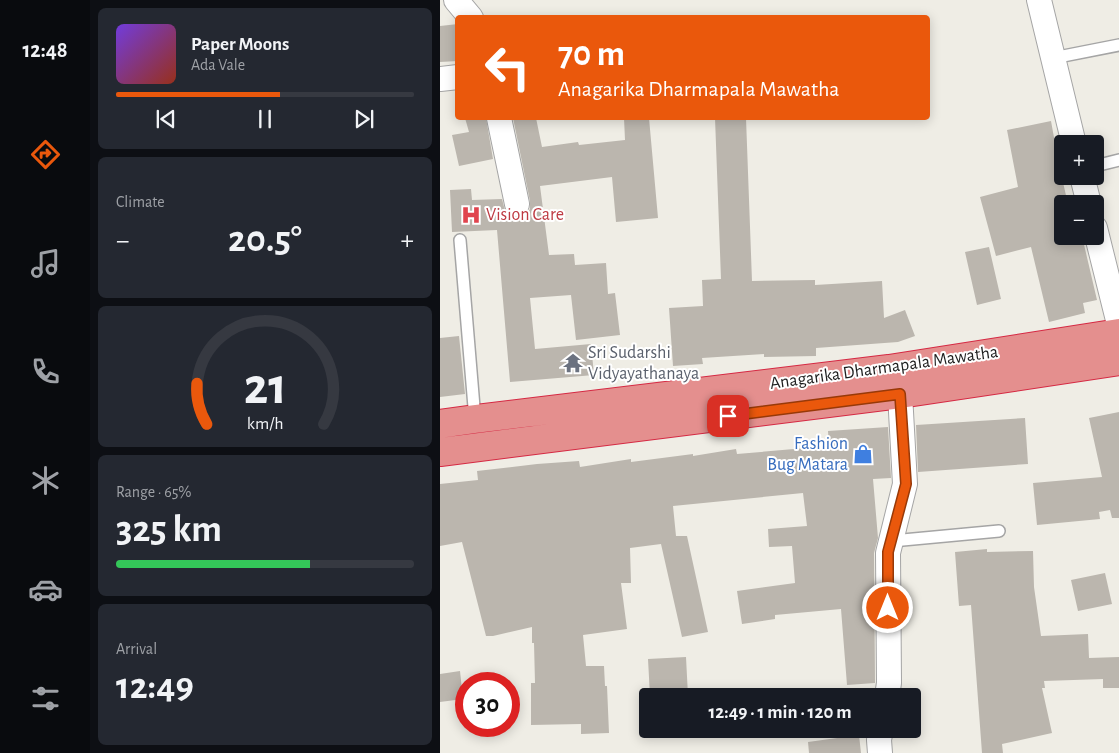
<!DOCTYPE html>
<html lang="en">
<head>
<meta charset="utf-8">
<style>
	:root { --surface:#171b24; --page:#242831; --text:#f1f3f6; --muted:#9ea1a6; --line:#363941; --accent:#ea580c }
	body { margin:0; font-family:"Alegreya Sans",sans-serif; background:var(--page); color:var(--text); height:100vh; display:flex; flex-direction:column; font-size:19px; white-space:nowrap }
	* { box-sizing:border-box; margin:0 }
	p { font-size:16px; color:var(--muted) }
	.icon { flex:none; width:28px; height:28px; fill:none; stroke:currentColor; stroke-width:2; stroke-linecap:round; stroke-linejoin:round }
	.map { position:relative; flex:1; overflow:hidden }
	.sheet { display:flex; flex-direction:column; gap:8px; padding:8px; background:#0d0f14; width:350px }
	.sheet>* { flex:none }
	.banner { position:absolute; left:15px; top:15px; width:475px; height:105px; border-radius:5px; box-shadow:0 2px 12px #0003; background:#ea580c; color:#fff; overflow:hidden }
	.buttons { position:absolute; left:614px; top:135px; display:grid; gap:10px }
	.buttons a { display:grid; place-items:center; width:50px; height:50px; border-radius:5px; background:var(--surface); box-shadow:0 2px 12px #0003; font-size:25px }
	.speed { position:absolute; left:15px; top:672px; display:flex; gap:10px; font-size:25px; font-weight:700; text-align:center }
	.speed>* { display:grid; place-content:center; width:65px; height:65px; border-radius:50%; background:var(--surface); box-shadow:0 2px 12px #0003; line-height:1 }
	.speed .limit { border:8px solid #d22; background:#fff; color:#111 }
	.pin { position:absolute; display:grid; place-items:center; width:42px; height:42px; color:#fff; margin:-21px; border-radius:10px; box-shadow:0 2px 8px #0006 }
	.me { position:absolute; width:55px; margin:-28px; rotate:0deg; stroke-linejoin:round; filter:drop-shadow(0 0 4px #0008) }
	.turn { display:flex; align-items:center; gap:18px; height:105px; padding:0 20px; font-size:22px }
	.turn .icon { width:65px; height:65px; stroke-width:2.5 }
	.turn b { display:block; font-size:35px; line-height:42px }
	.big { font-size:38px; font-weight:700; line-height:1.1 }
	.sheet .widget { flex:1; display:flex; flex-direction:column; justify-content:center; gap:8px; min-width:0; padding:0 18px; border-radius:8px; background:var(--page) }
	.sheet .dial { align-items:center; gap:0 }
	.dial svg { height:130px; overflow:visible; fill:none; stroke:var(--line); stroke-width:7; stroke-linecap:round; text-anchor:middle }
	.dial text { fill:var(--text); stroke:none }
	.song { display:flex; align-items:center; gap:15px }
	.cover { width:60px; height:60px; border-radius:8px; background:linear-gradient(135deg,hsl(260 70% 55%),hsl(10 70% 35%)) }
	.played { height:5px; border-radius:2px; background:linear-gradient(90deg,var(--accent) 55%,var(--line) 55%) }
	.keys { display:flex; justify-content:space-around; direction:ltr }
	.heat { display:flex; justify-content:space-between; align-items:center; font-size:28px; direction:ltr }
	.charge { height:8px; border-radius:4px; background:linear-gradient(90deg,#34c759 65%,var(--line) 0) }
	.trip { position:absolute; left:199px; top:688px; width:282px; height:50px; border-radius:5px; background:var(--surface); box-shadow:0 2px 12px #0003; font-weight:700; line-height:50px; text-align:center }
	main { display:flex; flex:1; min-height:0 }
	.menu { display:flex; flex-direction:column; width:90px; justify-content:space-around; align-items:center; background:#090b0e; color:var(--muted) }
	.menu .icon { width:35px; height:35px }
	.menu .current { color:var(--accent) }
	.menu b { font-size:22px; color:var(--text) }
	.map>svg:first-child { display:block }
	.building { fill:#bbb6ae }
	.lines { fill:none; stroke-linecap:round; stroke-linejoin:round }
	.lane-casing { stroke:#a5a5a5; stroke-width:14 }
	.street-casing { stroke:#a5a5a5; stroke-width:26 }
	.highway-casing { stroke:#d52943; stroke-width:30 }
	.lane { stroke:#fff; stroke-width:11 }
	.street { stroke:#fff; stroke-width:24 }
	.highway { stroke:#e48f8e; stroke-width:28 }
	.route-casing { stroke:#983908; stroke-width:12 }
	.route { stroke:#ea580c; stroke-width:9 }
	.labels { text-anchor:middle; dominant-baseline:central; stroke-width:4; stroke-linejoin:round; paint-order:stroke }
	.health-label { font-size:18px; fill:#be3a42; stroke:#fff; text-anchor:start }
	.worship-label { font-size:18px; fill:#5b616d; stroke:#fff; text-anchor:start }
	.street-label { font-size:18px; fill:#1e1e1e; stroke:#fff }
	.shop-label { font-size:18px; fill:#366cbe; stroke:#fff; text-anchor:end }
</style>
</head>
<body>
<main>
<nav class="menu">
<b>12:48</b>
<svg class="icon current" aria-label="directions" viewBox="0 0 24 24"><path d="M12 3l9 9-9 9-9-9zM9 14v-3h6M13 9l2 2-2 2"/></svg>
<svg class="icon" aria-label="music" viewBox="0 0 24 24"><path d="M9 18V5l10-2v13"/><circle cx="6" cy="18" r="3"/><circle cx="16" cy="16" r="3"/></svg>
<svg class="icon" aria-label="phone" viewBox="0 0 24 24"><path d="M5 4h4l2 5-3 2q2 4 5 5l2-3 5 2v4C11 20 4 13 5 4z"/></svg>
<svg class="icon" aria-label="climate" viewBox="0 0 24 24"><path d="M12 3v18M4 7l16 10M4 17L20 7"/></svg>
<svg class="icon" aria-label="car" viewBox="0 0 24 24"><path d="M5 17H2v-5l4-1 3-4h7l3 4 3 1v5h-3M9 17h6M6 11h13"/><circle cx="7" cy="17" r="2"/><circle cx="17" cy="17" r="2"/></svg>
<svg class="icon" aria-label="filters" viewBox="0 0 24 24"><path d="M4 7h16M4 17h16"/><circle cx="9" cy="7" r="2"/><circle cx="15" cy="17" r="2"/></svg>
</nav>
<section class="sheet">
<div class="widget">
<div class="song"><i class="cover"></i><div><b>Paper Moons</b><p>Ada Vale</p></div></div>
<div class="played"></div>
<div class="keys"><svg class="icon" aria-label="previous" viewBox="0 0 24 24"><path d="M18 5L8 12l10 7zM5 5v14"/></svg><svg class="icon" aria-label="pause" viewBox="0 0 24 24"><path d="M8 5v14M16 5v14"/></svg><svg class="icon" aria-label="next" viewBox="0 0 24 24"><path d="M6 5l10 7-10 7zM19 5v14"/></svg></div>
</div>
<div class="widget"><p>Climate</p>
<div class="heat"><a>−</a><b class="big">20.5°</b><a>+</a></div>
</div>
<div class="widget dial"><svg viewBox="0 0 100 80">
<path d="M14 69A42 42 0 1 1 86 69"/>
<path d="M14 69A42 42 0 0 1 8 44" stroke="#ea580c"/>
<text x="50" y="56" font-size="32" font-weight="700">21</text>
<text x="50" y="72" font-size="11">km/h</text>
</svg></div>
<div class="widget"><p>Range · 65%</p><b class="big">325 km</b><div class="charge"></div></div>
<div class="widget"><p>Arrival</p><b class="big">12:49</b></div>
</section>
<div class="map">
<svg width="679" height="753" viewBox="0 0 679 753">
	<rect width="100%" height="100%" fill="#efede5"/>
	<path class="building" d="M18,24V61L0,62V26Z
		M25,118H46L53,159L19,166L12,135L29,132Z
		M73,118H96L102,147L138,142L139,145L185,140L184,118H209L218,218L176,222L172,177L100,186L109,255L134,254L135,265L166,263L168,294L175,293L180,335L136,340L131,295L90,298L95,349L151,344L154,375L70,382L57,230L12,232L10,190L31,189L32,200L62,199L64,207L66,213L73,217H80L86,215L90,209V201Z
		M275,118H306L312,281L375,280V285L442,281L444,318L465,310L475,336L458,342L376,348V356L324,357V354L262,358L263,364L233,366L229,308L263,306L262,280L281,279Z
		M611,121L619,165L628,204H622V236H642L657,300L643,303L645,313L609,322L591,247L556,256L540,197L578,187L567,130Z
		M549,247L561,299L537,305L525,252Z
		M19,336L25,394L0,397V338Z
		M679,412V518H672L670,510L659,512L660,519L597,525L593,483L662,477L649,418Z
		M585,418L588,464L478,472L476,425Z
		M448,427L451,478L433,479L438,538L434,553L435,683L407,685L401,609L335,615V619L302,624L297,591L355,583L352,546L329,547L328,529L367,526L363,493L233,506L236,536H247L268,632L242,637L221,544L190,548L191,583H181L187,629L143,635L146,666H164L165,686H167L169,733L141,734V724L91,725V683H95L94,643H92V627L53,636H46L22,542L0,546V484L38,480L37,471L97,464L139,461L140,467L191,459V462L253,454V456L296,449L297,454L389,446L388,431Z
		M547,549V552L593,551L594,587L601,636L648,634L649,658L679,657V688H663V679L604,681L605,688H602L612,733L562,744L563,753H542L531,605L519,606L515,552Z
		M665,573L672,604L638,611L631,580Z
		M246,657L248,696H210L208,659Z
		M20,671L23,699L0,702V674Z
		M419,735L421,753H369L368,742Z"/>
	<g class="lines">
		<defs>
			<path id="lane" d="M613,58L679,45
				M655,166L679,160
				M20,240L35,419
				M452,541L559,531"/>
			<path id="street" d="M16,0L31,18
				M599,0L634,144
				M0,79L18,77
				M59,118L77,204
				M642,176L649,204
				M655,228L679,324
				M447,696L449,683L448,553L465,484L460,394
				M440,753L439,740L441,729"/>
			<path id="highway" d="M0,424L35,419L449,369L679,333
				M0,452L460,394L679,361"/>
		</defs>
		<use href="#lane" class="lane-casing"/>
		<use href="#street" class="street-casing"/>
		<use href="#highway" class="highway-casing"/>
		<use href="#lane" class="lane"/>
		<use href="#street" class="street"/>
		<use href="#highway" class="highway"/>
	</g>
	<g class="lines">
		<defs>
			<path id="route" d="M288,416L460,394L466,484L448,552V608"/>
		</defs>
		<use href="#route" class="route-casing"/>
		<use href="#route" class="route"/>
	</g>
	<defs>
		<symbol id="hospital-bare" viewBox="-9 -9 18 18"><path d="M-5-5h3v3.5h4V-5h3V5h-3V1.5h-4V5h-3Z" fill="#e0444e" stroke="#fff" stroke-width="2.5" paint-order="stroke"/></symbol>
		<symbol id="temple-bare" viewBox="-9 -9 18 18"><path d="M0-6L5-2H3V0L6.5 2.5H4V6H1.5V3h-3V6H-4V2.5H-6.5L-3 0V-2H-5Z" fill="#6b7280" stroke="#fff" stroke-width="2.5" paint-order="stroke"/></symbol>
		<symbol id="shop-bare" viewBox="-9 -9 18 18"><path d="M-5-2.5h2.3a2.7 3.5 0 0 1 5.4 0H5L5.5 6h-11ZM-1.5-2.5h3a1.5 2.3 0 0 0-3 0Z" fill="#3f7fe0" stroke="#fff" stroke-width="2.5" paint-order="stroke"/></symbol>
	</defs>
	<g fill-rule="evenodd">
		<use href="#hospital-bare" x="17" y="201" width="28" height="28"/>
		<use href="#temple-bare" x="119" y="349" width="28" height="28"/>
		<use href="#shop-bare" x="409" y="440" width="28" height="28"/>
	</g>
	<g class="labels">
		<g class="health-label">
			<text x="46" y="215">Vision Care</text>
		</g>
		<g class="worship-label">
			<text x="148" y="353">Sri Sudarshi<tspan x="148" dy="21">Vidyayathanaya</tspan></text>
		</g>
		<g class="street-label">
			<text transform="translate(444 368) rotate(-8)">Anagarika Dharmapala Mawatha</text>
		</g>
		<g class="shop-label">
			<text x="408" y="444">Fashion<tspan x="408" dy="21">Bug Matara</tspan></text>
		</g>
	</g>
</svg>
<div class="buttons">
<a>+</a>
<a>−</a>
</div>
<div class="speed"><div class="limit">30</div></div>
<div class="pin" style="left:288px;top:416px;background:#d93025"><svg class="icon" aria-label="arrive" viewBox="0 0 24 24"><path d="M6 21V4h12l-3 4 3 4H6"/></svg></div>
<svg class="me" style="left:448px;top:608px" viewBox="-20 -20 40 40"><circle r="17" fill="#ea580c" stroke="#fff" stroke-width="3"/><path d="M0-11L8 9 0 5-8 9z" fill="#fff"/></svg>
<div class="trip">12:49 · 1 min · 120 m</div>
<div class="banner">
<div class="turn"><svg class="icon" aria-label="left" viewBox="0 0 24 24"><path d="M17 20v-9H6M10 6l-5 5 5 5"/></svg><div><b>70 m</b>Anagarika Dharmapala Mawatha</div></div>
</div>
</div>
</main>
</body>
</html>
